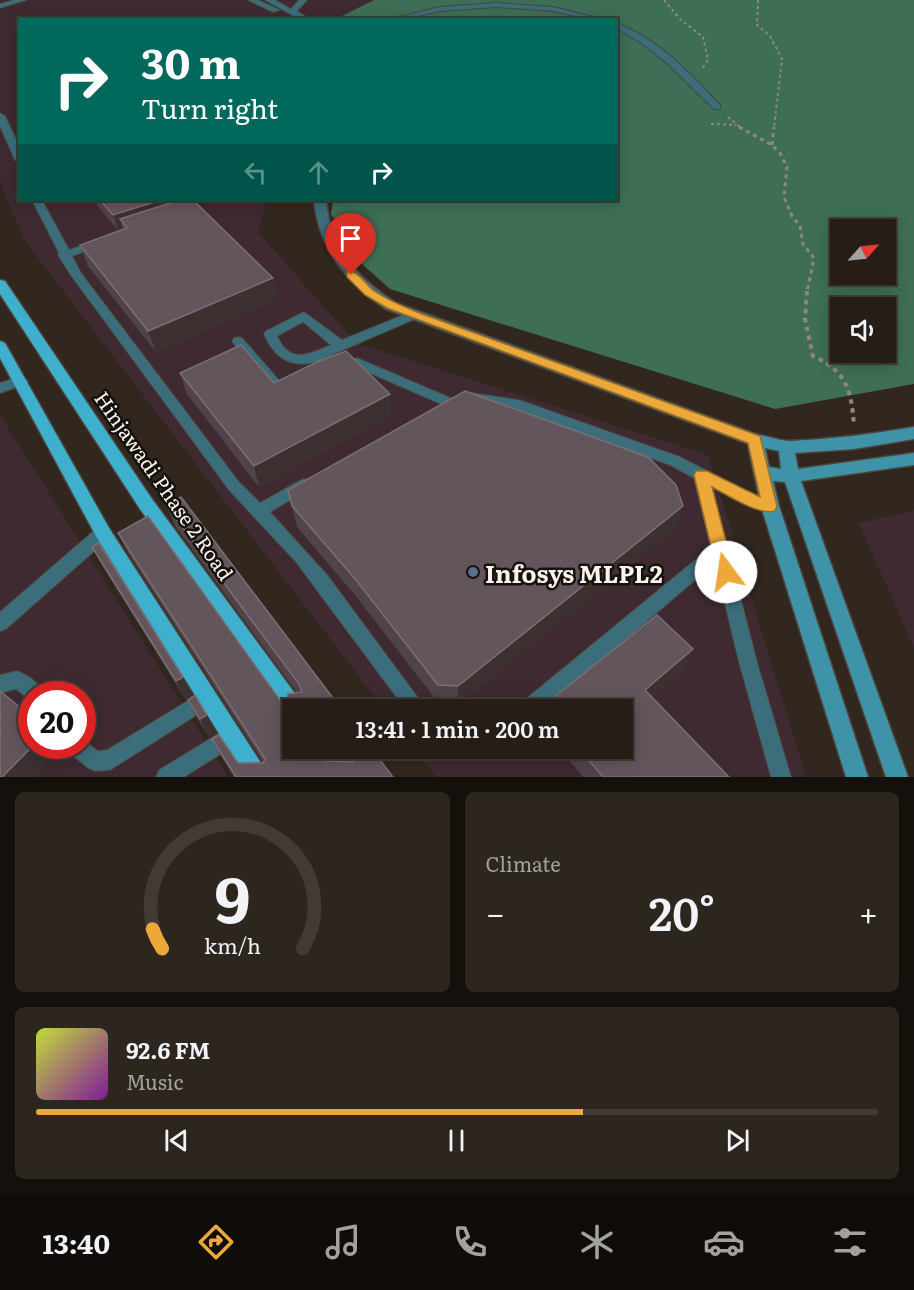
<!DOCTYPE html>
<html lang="en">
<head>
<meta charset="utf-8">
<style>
	:root { --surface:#251d16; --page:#2d261f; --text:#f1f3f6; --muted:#a3a2a1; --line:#423b35; --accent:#eca93a }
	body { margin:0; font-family:Literata,serif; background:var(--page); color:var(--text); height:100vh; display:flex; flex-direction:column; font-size:22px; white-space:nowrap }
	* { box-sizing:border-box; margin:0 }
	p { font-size:20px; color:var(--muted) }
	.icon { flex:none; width:33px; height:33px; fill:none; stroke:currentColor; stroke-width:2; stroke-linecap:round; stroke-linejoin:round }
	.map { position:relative; height:777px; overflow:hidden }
	.sheet { display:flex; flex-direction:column; gap:15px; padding:15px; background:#14100c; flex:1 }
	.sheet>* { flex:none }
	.hud { position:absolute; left:18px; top:18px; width:600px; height:183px; border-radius:0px; box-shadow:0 3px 15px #0003,0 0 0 2px var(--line); background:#00695c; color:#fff; overflow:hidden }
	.needle { width:39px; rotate:63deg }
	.buttons { position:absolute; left:830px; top:219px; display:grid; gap:12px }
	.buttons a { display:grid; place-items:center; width:66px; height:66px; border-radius:0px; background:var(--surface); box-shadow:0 3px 15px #0003,0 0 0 2px var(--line); font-size:30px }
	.speed { position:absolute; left:18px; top:681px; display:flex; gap:12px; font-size:30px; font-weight:700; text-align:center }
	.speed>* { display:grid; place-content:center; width:78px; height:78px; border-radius:50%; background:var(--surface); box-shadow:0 3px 15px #0003,0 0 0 2px var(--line); line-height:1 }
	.speed .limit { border:9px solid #d22; background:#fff; color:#111 }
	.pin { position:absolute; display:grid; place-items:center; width:51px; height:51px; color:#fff; margin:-62px -26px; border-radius:50% 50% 50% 0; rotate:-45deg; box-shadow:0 0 6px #0007 }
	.pin .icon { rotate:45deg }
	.me { position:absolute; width:66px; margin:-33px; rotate:346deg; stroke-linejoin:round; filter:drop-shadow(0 0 4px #0008) }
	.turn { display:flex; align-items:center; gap:21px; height:126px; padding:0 24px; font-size:27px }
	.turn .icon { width:78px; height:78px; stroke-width:2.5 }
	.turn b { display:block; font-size:42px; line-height:51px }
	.lanes { display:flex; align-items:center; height:57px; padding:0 24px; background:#0003; justify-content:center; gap:30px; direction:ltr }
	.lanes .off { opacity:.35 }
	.big { font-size:45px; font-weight:600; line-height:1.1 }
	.sheet .tile { flex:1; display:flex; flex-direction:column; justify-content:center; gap:9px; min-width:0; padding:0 21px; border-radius:9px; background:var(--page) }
	.sheet .dial { align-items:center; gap:0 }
	.dial svg { height:156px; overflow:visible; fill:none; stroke:var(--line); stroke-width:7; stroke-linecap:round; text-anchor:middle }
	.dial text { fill:var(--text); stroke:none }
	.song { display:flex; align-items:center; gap:18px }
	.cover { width:72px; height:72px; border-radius:9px; background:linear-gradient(135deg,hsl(70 70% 55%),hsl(290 70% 35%)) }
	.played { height:6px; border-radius:3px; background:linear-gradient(90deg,var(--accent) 65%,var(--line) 65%) }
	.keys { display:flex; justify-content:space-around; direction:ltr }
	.heat { display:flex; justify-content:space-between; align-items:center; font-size:33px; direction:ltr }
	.sheet .tiles { flex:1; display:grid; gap:15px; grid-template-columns:1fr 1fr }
	.tile:last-child { grid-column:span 2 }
	.trip { position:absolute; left:282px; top:699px; width:351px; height:60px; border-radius:0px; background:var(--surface); box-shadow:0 3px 15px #0003,0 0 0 2px var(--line); font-weight:600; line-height:60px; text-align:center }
	.menu { display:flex; height:96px; justify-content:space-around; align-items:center; background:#0f0c09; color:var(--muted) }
	.menu .icon { width:42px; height:42px }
	.menu .current { color:var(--accent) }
	.menu b { font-size:27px; color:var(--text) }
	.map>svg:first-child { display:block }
	.commercial { fill:#3e2a30; fill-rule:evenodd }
	.forest { fill:#3e6e55; fill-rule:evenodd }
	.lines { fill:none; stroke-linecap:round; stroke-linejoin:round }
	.lane-casing { stroke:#4d443b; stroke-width:2 }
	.street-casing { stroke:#4d443b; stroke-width:3 }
	.secondary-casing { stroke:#4d443b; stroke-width:3 }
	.primary-casing { stroke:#4d443b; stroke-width:3 }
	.path-far2 { stroke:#8f877f; stroke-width:2; stroke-dasharray:3 3; stroke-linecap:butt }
	.path-far1 { stroke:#8f877f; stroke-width:3; stroke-dasharray:4 4; stroke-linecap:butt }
	.path { stroke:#8f877f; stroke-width:4; stroke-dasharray:4.5 4.5; stroke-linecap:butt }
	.lane { fill:#3c6d7b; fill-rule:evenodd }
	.street { fill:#3c6d7b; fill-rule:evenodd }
	.secondary { fill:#3f93a9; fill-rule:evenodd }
	.primary { fill:#3eb0cd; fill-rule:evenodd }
	.wall { fill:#50434a }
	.shaded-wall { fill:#3c3031 }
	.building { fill:#62565c; stroke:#7a6f72; stroke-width:1.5 }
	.route { fill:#eca93a; stroke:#996e26; stroke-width:1.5 }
	.service-dot { fill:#5c6f8a; stroke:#15110d; stroke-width:2 }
	.labels { text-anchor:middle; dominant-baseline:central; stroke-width:5; stroke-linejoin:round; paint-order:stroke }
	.street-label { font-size:20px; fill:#f9f3ec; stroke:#15110d }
	.near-poi-label { font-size:24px; font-weight:bold; fill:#f9f3ec; stroke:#15110d; text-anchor:start }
</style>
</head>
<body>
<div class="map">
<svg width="914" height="777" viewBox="0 0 914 777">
	<rect width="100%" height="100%" fill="#31271e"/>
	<path class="commercial" d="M0,0H381L344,19L20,20V200H267L258,232L356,343L708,455L806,777H436L414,749L622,748V710L384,709L24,240L0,183Z
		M0,415L228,777H0ZM32,694H82V746H32Z
		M914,510V649L859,523Z"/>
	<path class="forest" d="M374,0H914V384L775,409L390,289L352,255L331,214L333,200H616V20L336,19ZM840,230H885V274H840ZM840,308H885V352H840Z"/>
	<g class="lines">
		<defs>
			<path id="lane" d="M14,0H26L0,8V4Z
				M248,0H258L280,10L273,12Z
				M265,0H275L291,9L299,0H307L297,11L311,20H301Z
				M496,3L553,7L606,20H593L553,11L496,7L440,11L400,20H387L440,7Z
				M616,23C657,38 691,74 720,105V109H714L667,63L640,42L616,28Z
				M0,113L5,116L20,148V163L15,160L0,126Z
				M32,200H42L69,250L95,241H103V245L72,256L81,273L239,482L260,503L299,481L304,479L309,481L312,485L309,489L270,512L328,576L427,710H406L296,562L229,490L70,274L58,255L59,253Z
				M413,311L419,315L417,318L315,362C290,369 273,356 264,334L266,331L304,312L342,340ZM303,322L331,345C309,354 290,365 277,336Z
				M238,337L242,338L277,378L279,381L277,384H267L234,344L232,341L234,338Z
				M357,358L453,399L455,402L448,407L356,367L342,372L335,367L337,364Z
				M21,376L28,381L26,384L0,393V383Z
				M471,393L519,400L680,457L752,494L775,502L778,506L775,510C759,516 727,495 712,487L757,662L791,777H771L739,662L715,563L543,710H519L521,703L711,547L694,478L670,465L513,409L466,401L464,398Z
				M103,526L109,528L111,533L109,538L6,629L0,631V612L97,528Z
				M17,671C29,676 39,682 43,694H32V702L16,689L0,693V675Z
				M207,689L214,692L216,698L214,704L110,770L95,771L88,768L70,753L68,746H82V739L98,751L107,750Z
				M231,726L238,729L241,736L238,743L184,777H156L159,770Z
				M445,748H490L488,755C476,760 459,760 447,755Z"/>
			<path id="street" d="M314,200H326C331,250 355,276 396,303L761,436L763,440L761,444H749L386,309C346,282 319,249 314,200Z"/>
			<path id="secondary" d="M914,427V439L854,449L795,453L798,469L914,453V465L801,481L908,777H886L785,482L773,481L779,506L868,777H846L761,506L747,440L749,436C762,432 776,441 790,441C832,439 873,434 914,427ZM765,448L779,451L781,469L769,467Z"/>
			<path id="primary" d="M0,280L5,281L152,499L302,703L305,710H292V719L288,717L140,509L0,294Z
				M0,341L5,343L109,528L270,777H246L97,538L0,358Z
				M313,748H337L355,777H331Z"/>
		</defs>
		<use href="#lane" class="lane-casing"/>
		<use href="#street" class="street-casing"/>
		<use href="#secondary" class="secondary-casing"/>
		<use href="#primary" class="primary-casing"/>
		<path class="path-far2" d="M664,0L680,19L703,37L708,60L702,69
			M758,0L757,25L770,36L782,59L774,128
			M728,117L741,128
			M711,124L736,125"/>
		<path class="path-far1" d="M739,127L772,145L780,153L787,167L784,197L792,216L800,226L803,244L814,258L807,292
			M772,145L774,127"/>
		<path class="path" d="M807,291L805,319L813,356C847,372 851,389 854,425"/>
		<use href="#lane" class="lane"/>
		<use href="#street" class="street"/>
		<use href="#secondary" class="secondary"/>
		<use href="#primary" class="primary"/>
	</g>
	<path class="wall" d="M95,200H195H193L273,278L277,299L156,352L88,266L80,245L119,231L98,207Z
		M180,373L274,383L391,415L259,487L187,394Z
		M288,490L677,527L458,704H439L359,600L297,527Z
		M166,505L342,710H292L324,761L348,762L340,748H371L393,777H234L221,756L212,739L238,763L263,762L128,553L118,533L280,700L286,703L297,693L175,526Z
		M92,547L192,695L186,700L103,567Z
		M693,649L685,668L652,697L729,777H583L559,748H622V710H542V707Z
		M188,700L216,733L209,737L197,718Z"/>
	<path class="shaded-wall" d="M161,200H195L185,203L120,219L123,230L119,231L113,215Z
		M273,278L277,299L156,352L148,331Z
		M390,394L391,415L259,487L254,466Z
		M683,506L677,527L458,704V686Z
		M693,649L685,668L639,708L645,690Z
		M183,677L192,695L186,700L176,681Z
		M207,715L216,733L209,737L200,719Z
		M33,746H61L62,748L34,777H2Z"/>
	<path class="building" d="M100,200H161L113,215Z
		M180,200H193L273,278L148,331L80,245L127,228L120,219Z
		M241,345L274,383L319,361L346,351L390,394L254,466L180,373Z
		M465,391L648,457L676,485L683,506L458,686L438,685L356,580L292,506L288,490Z
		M181,497L342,710H292V748H316L324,761L353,762V759L347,748H371L393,777H236L212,739L219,735L238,763H263L265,759L118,533L148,516L280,700L286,703L288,694L302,692L299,684L166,505Z
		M99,543L183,677L176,681L92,547Z
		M657,615L693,649L645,690L729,777H603L578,748H622V710H545L542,707Z
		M0,691L32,717V746H33L2,777H0Z
		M195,695L207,715L200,719L188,700Z"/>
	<path class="route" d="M351,271C360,274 366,284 373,290C388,301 405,307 422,314L760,436L777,506L775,511C760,516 727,495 712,487L734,572L732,577L726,579L720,577L717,572L694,475L696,471H707L760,497L748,443L387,308L365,295L347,277V272Z"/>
	<circle class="service-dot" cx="473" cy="572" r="6"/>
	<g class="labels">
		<g class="street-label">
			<text transform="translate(165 485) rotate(55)">Hinjawadi Phase 2 Road</text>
		</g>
		<g class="near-poi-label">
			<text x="485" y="572">Infosys MLPL2</text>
		</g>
	</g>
</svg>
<div class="buttons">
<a><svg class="needle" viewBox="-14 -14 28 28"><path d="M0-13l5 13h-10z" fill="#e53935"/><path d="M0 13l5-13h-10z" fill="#a3a2a1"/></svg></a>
<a><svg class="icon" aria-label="sound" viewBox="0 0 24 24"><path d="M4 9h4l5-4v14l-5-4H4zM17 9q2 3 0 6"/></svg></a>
</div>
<div class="speed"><div class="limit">20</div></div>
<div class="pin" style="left:351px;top:275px;background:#d93025"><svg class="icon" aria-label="arrive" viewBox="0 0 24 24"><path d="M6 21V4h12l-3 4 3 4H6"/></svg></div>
<svg class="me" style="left:726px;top:572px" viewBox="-20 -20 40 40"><circle r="19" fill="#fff"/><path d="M0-13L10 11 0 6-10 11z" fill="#eca93a"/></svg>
<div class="trip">13:41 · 1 min · 200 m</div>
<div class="hud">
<div class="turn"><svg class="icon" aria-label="right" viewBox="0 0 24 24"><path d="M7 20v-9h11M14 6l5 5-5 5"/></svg><div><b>30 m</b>Turn right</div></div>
<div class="lanes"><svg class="icon off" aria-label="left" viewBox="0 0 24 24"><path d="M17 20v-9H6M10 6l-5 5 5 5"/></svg><svg class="icon off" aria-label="ahead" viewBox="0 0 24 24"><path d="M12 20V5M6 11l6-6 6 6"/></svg><svg class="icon" aria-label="right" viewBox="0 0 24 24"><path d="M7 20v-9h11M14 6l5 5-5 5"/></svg></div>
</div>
</div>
<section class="sheet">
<div class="tiles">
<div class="tile dial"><svg viewBox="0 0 100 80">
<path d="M14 69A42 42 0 1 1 86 69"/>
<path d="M14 69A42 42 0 0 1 9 59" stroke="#eca93a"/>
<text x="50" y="56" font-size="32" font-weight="700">9</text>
<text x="50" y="72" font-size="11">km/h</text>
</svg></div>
<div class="tile"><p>Climate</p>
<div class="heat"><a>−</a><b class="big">20°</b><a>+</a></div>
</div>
<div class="tile">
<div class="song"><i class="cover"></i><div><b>92.6 FM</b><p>Music</p></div></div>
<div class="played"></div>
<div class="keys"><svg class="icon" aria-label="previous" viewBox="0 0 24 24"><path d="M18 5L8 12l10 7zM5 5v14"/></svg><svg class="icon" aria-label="pause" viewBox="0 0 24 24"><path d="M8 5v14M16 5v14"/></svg><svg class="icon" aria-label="next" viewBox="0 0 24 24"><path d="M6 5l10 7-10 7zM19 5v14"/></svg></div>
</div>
</div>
</section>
<nav class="menu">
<b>13:40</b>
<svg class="icon current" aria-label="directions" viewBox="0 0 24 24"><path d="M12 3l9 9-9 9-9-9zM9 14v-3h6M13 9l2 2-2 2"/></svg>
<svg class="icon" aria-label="music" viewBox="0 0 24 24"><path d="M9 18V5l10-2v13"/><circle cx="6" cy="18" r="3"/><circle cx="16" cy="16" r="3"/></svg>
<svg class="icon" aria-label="phone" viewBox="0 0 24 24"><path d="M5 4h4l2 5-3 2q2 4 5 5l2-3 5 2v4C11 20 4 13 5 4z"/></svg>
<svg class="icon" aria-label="climate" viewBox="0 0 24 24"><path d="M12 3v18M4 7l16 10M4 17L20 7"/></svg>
<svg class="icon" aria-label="car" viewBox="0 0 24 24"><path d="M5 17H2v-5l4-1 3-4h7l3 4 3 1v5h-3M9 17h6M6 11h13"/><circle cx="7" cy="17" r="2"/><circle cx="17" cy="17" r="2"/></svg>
<svg class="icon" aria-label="filters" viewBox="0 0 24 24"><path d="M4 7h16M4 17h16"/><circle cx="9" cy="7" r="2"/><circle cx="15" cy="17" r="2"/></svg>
</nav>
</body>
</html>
